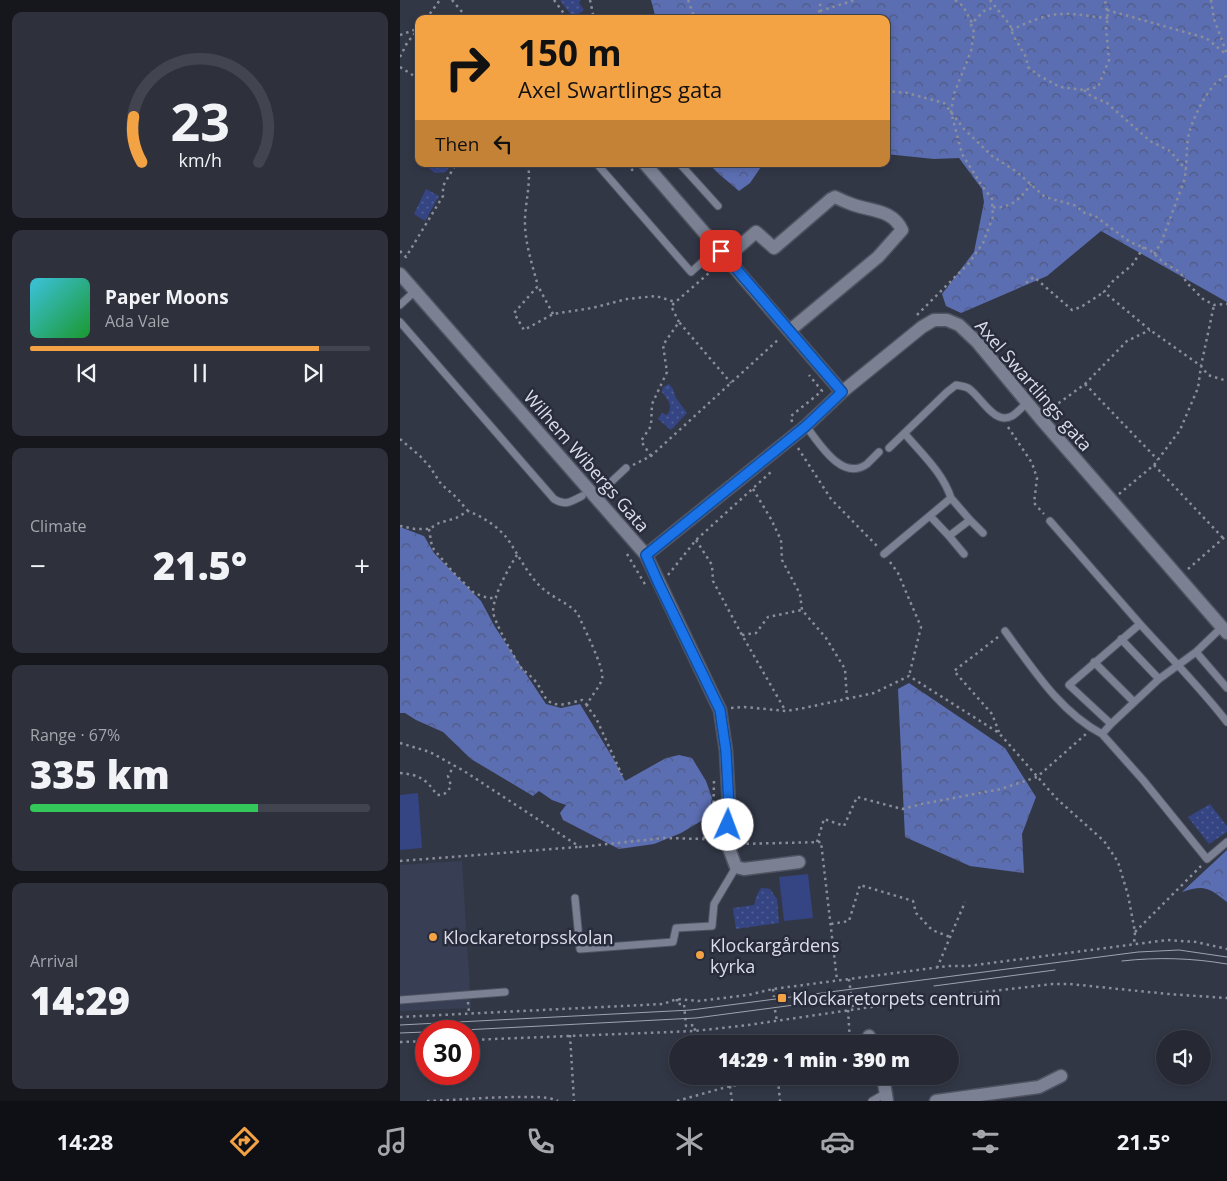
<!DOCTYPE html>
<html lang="en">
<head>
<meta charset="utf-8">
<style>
	:root { --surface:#262934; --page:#2e313c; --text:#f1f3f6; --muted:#a4a6ac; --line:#42454f; --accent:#f4a344 }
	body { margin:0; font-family:"Open Sans",sans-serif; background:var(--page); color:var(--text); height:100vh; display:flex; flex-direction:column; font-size:19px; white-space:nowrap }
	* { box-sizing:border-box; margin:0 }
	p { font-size:16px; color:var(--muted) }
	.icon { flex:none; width:28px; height:28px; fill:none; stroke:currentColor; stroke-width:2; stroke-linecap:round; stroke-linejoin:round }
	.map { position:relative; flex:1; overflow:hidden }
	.side { display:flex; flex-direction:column; gap:12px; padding:12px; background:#15171d; width:400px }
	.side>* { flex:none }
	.top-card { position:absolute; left:15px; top:15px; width:475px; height:152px; border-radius:10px; box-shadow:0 2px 8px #0003,0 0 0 1px var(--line); background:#f4a344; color:#111; overflow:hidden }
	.fabs { position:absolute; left:756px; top:1030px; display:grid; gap:10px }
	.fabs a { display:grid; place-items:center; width:55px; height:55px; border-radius:50%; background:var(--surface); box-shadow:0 2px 8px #0003,0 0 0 1px var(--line); font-size:25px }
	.speed { position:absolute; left:15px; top:1020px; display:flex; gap:10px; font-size:25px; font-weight:700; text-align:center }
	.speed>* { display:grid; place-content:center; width:65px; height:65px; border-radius:50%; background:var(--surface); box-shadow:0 2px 8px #0003,0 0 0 1px var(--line); line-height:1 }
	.speed .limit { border:8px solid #d22; background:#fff; color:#111 }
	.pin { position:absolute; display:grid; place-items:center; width:42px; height:42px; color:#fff; margin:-21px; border-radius:10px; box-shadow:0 2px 8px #0006 }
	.me { position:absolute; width:55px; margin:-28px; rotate:2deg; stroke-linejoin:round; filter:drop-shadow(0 0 4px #0008) }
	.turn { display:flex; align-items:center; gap:18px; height:105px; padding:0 20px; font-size:22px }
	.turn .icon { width:65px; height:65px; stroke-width:2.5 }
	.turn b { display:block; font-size:35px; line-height:42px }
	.then { display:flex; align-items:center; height:48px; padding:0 20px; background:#0003; gap:10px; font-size:19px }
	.big { font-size:38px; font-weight:800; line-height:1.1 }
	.side .tile { flex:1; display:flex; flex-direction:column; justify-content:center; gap:8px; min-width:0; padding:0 18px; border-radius:10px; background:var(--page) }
	.side .dial { align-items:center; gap:0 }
	.dial svg { height:130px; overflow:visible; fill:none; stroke:var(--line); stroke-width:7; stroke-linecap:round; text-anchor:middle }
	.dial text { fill:var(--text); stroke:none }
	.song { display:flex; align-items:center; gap:15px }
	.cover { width:60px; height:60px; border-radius:8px; background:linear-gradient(135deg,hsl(190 70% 55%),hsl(130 70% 35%)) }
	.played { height:5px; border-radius:2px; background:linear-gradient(90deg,var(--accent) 85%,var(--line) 85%) }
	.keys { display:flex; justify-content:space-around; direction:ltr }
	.heat { display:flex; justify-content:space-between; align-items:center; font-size:28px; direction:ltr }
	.charge { height:8px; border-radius:4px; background:linear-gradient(90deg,#34c759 67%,var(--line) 0) }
	.trip { position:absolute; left:269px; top:1035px; width:290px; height:50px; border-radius:25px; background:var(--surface); box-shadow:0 2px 8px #0003,0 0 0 1px var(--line); font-weight:800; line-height:50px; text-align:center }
	.menu { display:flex; height:80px; justify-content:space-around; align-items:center; background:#0f1015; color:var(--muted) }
	.menu .icon { width:35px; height:35px }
	.menu .current { color:var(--accent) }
	.menu b { font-size:22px; color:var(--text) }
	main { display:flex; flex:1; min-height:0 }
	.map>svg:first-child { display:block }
	.built { fill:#383f54 }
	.grass { fill:#354482 }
	.forest { fill:url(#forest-crowns) }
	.park { fill:url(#park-dots) }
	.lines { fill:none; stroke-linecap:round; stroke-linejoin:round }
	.service-casing { stroke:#505361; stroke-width:9 }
	.minor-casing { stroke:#505361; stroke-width:15 }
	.path { stroke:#8a8e9b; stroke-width:2.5; stroke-dasharray:2.5 4; stroke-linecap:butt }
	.service { stroke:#7b8193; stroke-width:7 }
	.minor { stroke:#7b8193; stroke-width:12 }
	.tram { stroke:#9fa3b0; stroke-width:1 }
	.route-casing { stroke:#114b97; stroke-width:12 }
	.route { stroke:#1a73e8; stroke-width:9 }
	.poi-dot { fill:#f4a344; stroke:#282c3c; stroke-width:2 }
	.labels { text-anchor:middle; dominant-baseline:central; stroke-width:5; stroke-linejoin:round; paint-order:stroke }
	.street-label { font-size:18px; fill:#dadde8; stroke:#282c3c }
	.poi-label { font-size:18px; fill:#dadde8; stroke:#282c3c; text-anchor:start }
</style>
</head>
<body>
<main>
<section class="side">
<div class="tile dial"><svg viewBox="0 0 100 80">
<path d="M14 69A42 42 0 1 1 86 69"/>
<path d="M14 69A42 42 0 0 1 9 41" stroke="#f4a344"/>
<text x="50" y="56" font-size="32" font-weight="700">23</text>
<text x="50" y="72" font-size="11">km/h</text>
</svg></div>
<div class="tile">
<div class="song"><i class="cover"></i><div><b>Paper Moons</b><p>Ada Vale</p></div></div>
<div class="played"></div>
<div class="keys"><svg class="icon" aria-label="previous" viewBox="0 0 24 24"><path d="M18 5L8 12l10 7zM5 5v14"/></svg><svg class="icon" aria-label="pause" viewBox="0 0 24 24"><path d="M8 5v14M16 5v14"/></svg><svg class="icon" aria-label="next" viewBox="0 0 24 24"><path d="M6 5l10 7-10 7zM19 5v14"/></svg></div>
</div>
<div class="tile"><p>Climate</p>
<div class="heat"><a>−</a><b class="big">21.5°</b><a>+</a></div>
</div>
<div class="tile"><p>Range · 67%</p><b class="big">335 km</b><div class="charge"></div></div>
<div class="tile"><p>Arrival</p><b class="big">14:29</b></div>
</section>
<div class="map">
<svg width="827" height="1101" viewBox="0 0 827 1101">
	<defs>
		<pattern id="forest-crowns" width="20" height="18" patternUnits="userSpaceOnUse" patternTransform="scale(1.25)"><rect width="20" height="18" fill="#5c6eb2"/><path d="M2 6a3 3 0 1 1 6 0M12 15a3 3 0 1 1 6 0" fill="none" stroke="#505a81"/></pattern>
		<pattern id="park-dots" width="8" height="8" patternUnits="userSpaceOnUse" patternTransform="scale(1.25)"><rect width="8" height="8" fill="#354482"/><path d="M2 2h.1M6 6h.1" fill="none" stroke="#525f94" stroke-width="1.8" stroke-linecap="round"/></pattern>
	</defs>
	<rect width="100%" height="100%" fill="#323746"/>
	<path class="built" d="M62,861L71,1008L0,1011V865Z"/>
	<path class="grass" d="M18,793L22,848L0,850V795Z
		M408,874L413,918L384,921L379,877Z"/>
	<path class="forest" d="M251,0H827V302L701,231L647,276L561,313L546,306L542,294L574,252L584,202L582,189L559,158L534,159L486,154V19H256Z
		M309,164H363L350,183L339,191L319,174Z
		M0,527L24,536L34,553L81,601L95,627L146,704L161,708L180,704L214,760L225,781L266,758L279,755L292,758L306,781L312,798L308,817L281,833L254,844L219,849L163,820L160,813L166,805L152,800L139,791L133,796L71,759L43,732L16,720L5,713H0Z
		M509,683L605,748L636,797L622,834L624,873L570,866L505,837L498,689Z
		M827,850V902C809,888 805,884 782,892Z"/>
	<path class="park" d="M160,0H181L179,3L184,10L173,18Z
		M26,164H51L46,172L35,173L26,166Z
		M26,189L39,196L25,221L14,214Z
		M269,384L273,389L276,398L287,413L271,430L258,419L262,413L267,415C274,406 268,400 262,392L263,387Z
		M810,804L827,826V832L809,844L788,817Z
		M361,888L370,889L377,899L379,923L336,929L333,908L354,905L357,895Z"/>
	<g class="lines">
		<defs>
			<path id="service" d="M197,164L291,272L308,257L321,251
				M280,164L318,206
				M0,305L15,291
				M0,322L154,499C165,506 171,502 182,496
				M406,426C419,443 442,482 467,464C471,460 475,456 479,452
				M489,448L547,392L556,385C560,386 564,386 568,388C580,395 594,426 612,416C617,413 622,407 627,403
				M195,497L226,468
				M551,498L570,520L549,536L564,554
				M530,516L549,536
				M570,520L583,533
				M650,521L740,624
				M484,554L551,498C543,473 522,454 505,434
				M821,628L796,652L759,679L711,724L669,685L740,624C769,656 800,687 827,722
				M605,631C633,669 660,712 702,734L711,724
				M721,639L759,679
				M796,652L827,688
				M694,662L734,702
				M702,734L743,780L807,859L827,842
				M175,898L180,949L273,942L276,928L312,926L314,904L336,867
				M0,1000L105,992
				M472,1101L486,1093"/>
			<path id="minor" d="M245,164L442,392
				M326,258L356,232L374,248L431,199L435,197C441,200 448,203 454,205C472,211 493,210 502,230L478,257L389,331
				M0,274L246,555L320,710L326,751L329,806L327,843L336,867L344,869L399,862
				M246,555L406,426L442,392L522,327L534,320H547L559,325L577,342L640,418L827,633
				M469,1036L472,1044
				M483,1076L487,1101
				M536,1101L639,1087L661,1076"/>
		</defs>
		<use href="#service" class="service-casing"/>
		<use href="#minor" class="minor-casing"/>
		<path class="path" d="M52,0L68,19
			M154,0L168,19
			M190,0L194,19
			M288,0L295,19
			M555,0L563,6L572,23
			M590,0L610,25L613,35L626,57L628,67L638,75L660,87L684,90L698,87L709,60L706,27L708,18L705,0
			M811,0L814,19L827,54
			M707,10L806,38L827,55
			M420,11L455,0
			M26,19L40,0
			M418,19L421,0
			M611,30C626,23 644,15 660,14C676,13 692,17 708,18
			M0,35L17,29
			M0,57L7,43L19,28
			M0,67L19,79
			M684,90L691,96L707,103L750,141L770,151L786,170
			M486,91L507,93L544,103L564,129L592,156L617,172L645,197L677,206L682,212L695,216L730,242L750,250L764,263L780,272L787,283L803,299L814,305L827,304
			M128,164C131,182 126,199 125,218C124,240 132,264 138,286
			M227,164L234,172
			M593,207C611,209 621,198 631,184
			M744,247L732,265L713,281L704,292L750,330L801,366L808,375L827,381
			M0,251L6,257L43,196V186L56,164
			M754,254L761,243L784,181C788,165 785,145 790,130C795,114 811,80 827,76
			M626,283L634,277L672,310L681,307L704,292
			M153,314L138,286L114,313L124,330L153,314L192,308L227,299L256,296L275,302
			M517,315L569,263L583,243L593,217L592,199L580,183L562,154L551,112L554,94L571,51L574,32L571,26L572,23L584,11L595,7
			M279,322L271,306L317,266
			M685,384L758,460
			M648,411L685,384L727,341L750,330
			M392,422L391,416L422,391L409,375
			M608,427L632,463L637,478L634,503L644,514
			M0,439L20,456L30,467L41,484L56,497L68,511
			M398,448L431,499L479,548
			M251,456L241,441L251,426L252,404L267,372L263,345L279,322L331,383
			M233,465L251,456L380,338
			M754,465L823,538
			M353,489L371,519L381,540L382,560L400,594L402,610L426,638L445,669L447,699
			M719,494L754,465L780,430L798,388L801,366L814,305
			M0,526L15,529H29L39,523L56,518L68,511C81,516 96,525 106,537C118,553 126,573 141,587C152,598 168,602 178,614C183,627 205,668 202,679C199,689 190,696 187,706L196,718L222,775
			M29,529L32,547L52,571L74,593L88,598H97
			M296,540L312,565L313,581L342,635L385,710
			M227,554L246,586
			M117,555C108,569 94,594 93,611C93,620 116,661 122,669C127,673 132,677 136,682C142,689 143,699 152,703C161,707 173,702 182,700L187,705
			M490,562L498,573L521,627L509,676
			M788,569L827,535
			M268,575L296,540L372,471
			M342,635L356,633L368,617L402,610
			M598,637L554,671L592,714L599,732
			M331,708L344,707L386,711L404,708L474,693L509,676L599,733L657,799L704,841L718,862L728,895L735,932L734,944
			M0,743L30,752L64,771L180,847L264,838L303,839L315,841
			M0,773C20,775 26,779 37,795C45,795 47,793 51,786L48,776L54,766
			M303,839L313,824L314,781
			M417,842L424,819L444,826L457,797L502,809L522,804L601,789L637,777L686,734
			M340,844L421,842L437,980
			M0,861L178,847
			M431,924L449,921L460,885L513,901L516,913L532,930L550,937
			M735,932L801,866
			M537,968L565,902
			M449,979L453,1010
			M373,989L374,997
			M277,999V1004H284L286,1026L294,1025L295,1031
			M68,1002L69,1013
			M375,1010L377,1021
			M448,1010L450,1041
			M0,1017L263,1004L277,999L298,1001L348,995L373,989L548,966H568L767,940L796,942L827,949
			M170,1035L174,1101
			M69,1040L295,1031L348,1025L526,999L652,984H670L768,994L827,998
			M0,1042L26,1041
			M445,1044L450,1041L458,1040
			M378,1080L380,1101
			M330,1086L332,1101
			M27,1101C58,1100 89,1097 120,1097C133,1097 147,1096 158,1101
			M277,1101L330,1086L386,1079L391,1076"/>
		<use href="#service" class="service"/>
		<use href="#minor" class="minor"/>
		<path class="tram" d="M722,961C758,957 792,958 827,964
			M534,986L655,970
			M0,1025L291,1010L738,952L779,950L827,957
			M44,1031L296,1018L470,995
			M0,1033L26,1032"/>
	</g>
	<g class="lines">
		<defs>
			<path id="route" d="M321,251L442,392L406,426L246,555L258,582L320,710L326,751L329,806L328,825"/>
		</defs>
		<use href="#route" class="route-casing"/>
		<use href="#route" class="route"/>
	</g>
	<g class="poi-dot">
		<circle cx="33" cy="937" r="5"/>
		<circle cx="300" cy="955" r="5"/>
		<rect x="377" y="993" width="10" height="10" rx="2.5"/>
	</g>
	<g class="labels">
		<g class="street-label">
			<text transform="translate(634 385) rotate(49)">Axel Swartlings gata</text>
			<text transform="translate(187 461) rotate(49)">Wilhem Wibergs Gata</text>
		</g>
		<g class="poi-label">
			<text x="43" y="937">Klockaretorpsskolan</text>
			<text x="310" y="945">Klockargårdens<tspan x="310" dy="21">kyrka</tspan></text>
			<text x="392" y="998">Klockaretorpets centrum</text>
		</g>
	</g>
</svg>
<div class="fabs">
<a><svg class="icon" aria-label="sound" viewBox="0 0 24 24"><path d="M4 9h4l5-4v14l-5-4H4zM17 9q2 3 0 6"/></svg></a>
</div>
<div class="speed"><div class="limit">30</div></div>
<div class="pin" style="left:321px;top:251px;background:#d93025"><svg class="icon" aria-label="arrive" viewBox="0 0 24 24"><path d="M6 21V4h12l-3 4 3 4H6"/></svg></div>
<svg class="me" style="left:328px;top:825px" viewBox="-20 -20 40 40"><circle r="19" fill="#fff"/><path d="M0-13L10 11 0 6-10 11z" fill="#1a73e8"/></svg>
<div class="trip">14:29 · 1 min · 390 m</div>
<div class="top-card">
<div class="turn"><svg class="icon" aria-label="right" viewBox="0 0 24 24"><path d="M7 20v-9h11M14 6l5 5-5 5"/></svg><div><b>150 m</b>Axel Swartlings gata</div></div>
<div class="then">Then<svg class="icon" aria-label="left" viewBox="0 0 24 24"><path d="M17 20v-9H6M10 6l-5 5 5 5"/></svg></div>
</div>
</div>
</main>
<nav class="menu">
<b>14:28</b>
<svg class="icon current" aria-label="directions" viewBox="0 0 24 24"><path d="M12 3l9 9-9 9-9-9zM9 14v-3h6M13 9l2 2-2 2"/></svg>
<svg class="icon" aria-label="music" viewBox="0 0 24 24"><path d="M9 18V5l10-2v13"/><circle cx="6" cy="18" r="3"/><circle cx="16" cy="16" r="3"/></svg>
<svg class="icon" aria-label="phone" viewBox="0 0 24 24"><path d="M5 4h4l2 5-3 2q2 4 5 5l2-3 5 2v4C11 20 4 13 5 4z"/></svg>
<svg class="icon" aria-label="climate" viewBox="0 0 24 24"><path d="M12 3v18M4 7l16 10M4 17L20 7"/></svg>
<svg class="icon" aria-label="car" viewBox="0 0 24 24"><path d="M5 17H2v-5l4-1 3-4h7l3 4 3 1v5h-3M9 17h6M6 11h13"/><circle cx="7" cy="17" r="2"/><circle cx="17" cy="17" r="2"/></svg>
<svg class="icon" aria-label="filters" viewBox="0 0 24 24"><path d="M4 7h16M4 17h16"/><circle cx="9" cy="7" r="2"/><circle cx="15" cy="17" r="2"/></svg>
<b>21.5°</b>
</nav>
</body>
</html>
